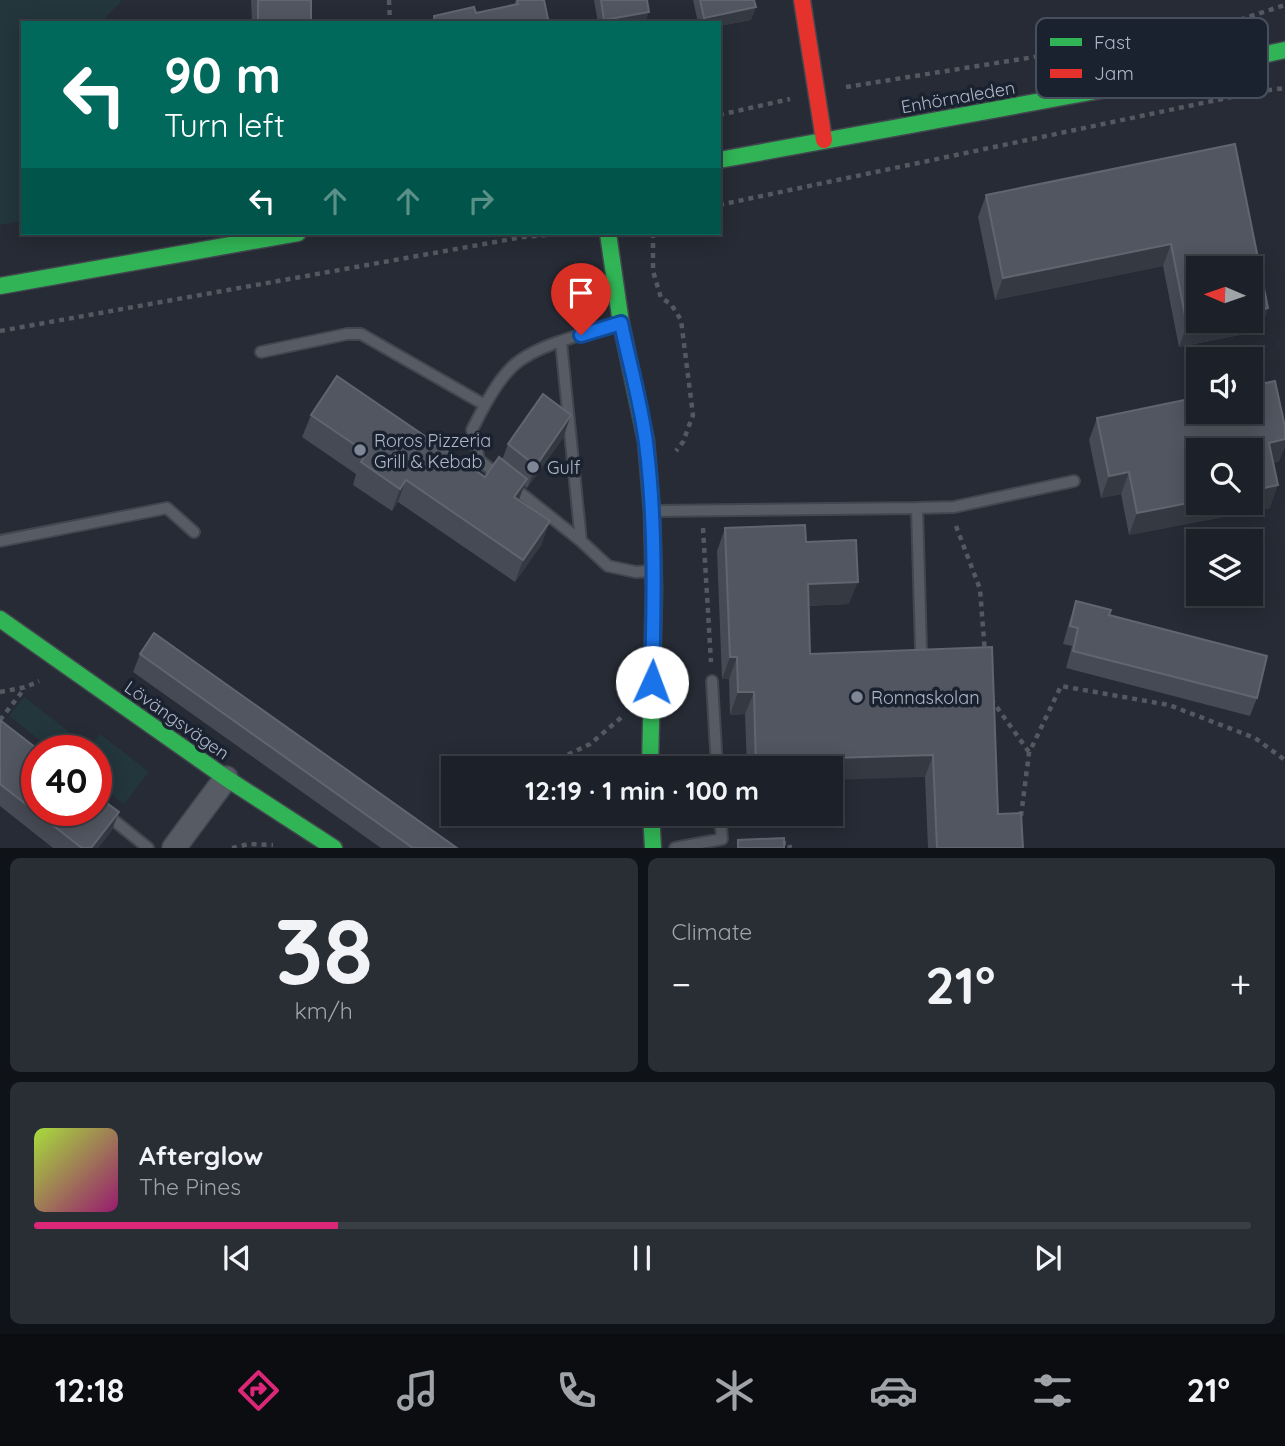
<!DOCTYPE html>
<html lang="en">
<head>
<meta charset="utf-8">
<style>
	:root { --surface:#1c2028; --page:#292d34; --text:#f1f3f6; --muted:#a0a3a8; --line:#3a3e45; --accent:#db2777 }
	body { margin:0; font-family:Quicksand,sans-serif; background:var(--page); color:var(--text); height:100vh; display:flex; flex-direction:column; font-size:26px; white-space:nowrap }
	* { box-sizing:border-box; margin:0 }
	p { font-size:23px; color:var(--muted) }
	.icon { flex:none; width:38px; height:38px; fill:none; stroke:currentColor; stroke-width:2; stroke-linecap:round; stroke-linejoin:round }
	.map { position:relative; height:848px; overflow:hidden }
	.side { display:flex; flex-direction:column; gap:10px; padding:10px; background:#0f1216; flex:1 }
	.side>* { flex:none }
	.guide { position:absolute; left:21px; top:21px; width:700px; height:214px; border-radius:0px; box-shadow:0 4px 18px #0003,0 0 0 2px var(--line); background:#00695c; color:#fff; overflow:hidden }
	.needle { width:46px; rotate:272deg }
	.buttons { position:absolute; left:1186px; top:256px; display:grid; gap:14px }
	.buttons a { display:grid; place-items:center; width:77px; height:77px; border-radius:0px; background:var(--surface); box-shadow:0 4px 18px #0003,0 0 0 2px var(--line); font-size:35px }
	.speed { position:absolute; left:21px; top:735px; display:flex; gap:14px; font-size:35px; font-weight:700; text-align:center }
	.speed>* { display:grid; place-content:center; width:91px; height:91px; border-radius:50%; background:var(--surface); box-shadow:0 4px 18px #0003,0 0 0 2px var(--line); line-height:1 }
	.speed .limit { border:10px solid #d22; background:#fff; color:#111 }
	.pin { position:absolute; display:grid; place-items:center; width:60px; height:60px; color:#fff; margin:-72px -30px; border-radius:50% 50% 50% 0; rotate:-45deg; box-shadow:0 0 7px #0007 }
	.pin .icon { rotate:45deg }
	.me { position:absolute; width:77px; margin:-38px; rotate:2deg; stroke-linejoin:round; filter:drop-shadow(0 0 5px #0008) }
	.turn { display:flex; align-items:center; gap:24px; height:147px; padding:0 28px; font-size:32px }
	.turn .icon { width:91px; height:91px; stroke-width:2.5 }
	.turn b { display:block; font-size:49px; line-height:60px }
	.lanes { display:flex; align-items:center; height:66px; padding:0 28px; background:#0003; justify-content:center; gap:35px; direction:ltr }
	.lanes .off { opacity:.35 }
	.big { font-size:52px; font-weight:700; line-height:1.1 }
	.side .widget { flex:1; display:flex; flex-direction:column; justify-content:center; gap:10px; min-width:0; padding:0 24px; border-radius:10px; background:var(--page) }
	.side .dial { align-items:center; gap:0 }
	.dial b { font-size:91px; line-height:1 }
	.song { display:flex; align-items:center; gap:21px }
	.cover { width:84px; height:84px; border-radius:10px; background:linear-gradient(135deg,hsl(80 70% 55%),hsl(320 70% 35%)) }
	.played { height:7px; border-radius:4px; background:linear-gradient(90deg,var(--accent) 25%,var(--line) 25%) }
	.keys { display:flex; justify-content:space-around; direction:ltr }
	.heat { display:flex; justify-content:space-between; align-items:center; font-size:38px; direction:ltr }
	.side .tiles { flex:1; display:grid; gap:10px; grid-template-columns:1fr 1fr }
	.widget:last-child { grid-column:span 2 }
	.trip { position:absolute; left:441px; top:756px; width:402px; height:70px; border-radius:0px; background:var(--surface); box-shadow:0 4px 18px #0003,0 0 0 2px var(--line); font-weight:700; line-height:70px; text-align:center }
	.menu { display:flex; height:112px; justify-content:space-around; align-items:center; background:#0b0d10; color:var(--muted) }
	.menu .icon { width:49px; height:49px }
	.menu .active { color:var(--accent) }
	.menu b { font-size:32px; color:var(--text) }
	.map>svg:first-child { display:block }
	.green { fill:#23363c }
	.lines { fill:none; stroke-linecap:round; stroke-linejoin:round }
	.lane-casing { stroke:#42464e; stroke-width:14 }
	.street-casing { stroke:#42464e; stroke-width:26 }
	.fast-casing { stroke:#42464e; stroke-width:19 }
	.jam-casing { stroke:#42464e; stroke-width:19 }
	.path { stroke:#545961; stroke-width:4.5; stroke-dasharray:5 5; stroke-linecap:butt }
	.lane { stroke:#565b64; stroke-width:10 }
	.street { stroke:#565b64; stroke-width:23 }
	.fast { stroke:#30b455; stroke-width:16 }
	.jam { stroke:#e5322d; stroke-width:16 }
	.wall { fill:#464a54 }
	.shaded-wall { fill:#343942 }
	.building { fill:#515660; stroke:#606570; stroke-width:2 }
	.route-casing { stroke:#114b97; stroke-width:18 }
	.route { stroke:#1a73e8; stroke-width:12 }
	.poi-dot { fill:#7f8695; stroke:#1a2230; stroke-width:2.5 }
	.labels { text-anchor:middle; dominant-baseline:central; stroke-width:7; stroke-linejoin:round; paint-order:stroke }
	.street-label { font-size:18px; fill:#afb7c8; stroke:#1a2230 }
	.poi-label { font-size:18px; fill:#afb7c8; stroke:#1a2230; text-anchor:start }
	.key { fill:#1a2230; stroke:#474f5e; stroke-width:2 }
	.key-label { font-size:19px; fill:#afb7c8 }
</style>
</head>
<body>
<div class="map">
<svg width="1285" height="848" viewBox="0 0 1285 848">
	<rect width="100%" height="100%" fill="#262b35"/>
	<path class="green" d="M0,0H122L105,18L113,23H23V221L0,225Z
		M24,697L89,747L100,734L149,772L124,804L96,783V751H54L9,716Z"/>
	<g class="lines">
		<defs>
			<path id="lane" d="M619,324C588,333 537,344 513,366C496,382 482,410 472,430L479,460L581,541L608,566L636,572L651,571
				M561,342L581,541
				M261,352L347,334H361L485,405
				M655,511L917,508
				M0,541L167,508L194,532
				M921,649L917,508L954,507L1074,481
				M712,681L717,768
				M96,806L148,848
				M675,848L722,839L720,814"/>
			<path id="street" d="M174,848L226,778"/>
			<path id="fast" d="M719,160L1096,91L1285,50
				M608,233L621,323L646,441L652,511L654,590L650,768
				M0,286L298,233
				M0,619L226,778L334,848
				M651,814L653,848"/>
			<path id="jam" d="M802,0L824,140"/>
		</defs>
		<use href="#lane" class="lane-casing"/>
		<use href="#street" class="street-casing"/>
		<use href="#fast" class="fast-casing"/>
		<use href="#jam" class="jam-casing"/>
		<path class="path" d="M389,0L390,23
			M846,87L1103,46L1239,20L1285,5
			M719,115L790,99
			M719,205L1255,92L1285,88
			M653,233V271L661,298L671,304L681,320L693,415L683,442L676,451
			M0,331L523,237L572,233
			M956,526L980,589L985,653
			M703,528L711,662
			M0,692L26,687L39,681
			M991,699L1029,752
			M0,720L25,688
			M559,759L590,744L622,717
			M1021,816L1029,753L1061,686L1169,705L1255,738L1285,760
			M781,843H789L790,848
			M232,848L249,844L273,845"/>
		<use href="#lane" class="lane"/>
		<use href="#street" class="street"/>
		<use href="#fast" class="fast"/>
		<use href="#jam" class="jam"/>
	</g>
	<path class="wall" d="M251,0H311V23H252Z
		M516,0H544L548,19L547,23H431L434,16L476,13L514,5Z
		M594,0H647L645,23H598Z
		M693,0H754L756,7L751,20L719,26V23H698Z
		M1235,144L1268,308L1260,331L1179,347L1163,266L995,300L978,217L986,195Z
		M311,415L485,477L502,460L508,444L571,415L563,438L527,488L524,486L519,500L542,544L515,582L398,502L392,511L353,485L356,474L302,437Z
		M1097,418L1285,427V446L1279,461L1273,463L1270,508L1129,535L1121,494L1101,498L1089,440Z
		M725,528L806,542L849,604L808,606L810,654L992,647L998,814L1023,848H928L925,777L831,768H747L745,714L730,715L729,679H722L717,551Z
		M1076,601L1109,615L1257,698L1250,716L1066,668L1072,646L1063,644L1070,619Z
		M140,654L457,848H381L133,672Z
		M0,720L112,830L98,848H53L0,806Z"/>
	<path class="shaded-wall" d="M756,7L751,20L719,26V23H702L704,18Z
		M649,12L645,23H603L604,20Z
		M548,19L547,23H533Z
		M1171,244L1163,266L995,300L1003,278Z
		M1268,308L1260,331L1179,347L1187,325L1211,320H1251V312Z
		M571,415L563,438L527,488L536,466Z
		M1285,439V446L1279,461L1261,465L1269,443Z
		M1129,472L1121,494L1101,498L1109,476Z
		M527,479L518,501L514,497Z
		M406,480L398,502L392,511L400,489Z
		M1278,485L1270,508L1129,535L1137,513L1199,501V502H1251V491Z
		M550,521L542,544L515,582L523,560Z
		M858,582L849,604L800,606L808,584Z
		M730,657H737L729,679H722Z
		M738,692H754L745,714L730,715Z
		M933,755L925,777L831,780L832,758Z
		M119,812L112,830L98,848H91Z
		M750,814H804L749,816Z"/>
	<path class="building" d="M258,0H311V23H258Z
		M517,0H544L548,19L533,23H435L434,16L474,7L476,13L518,4Z
		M601,0H647L649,12L604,20Z
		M700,0H754L756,7L704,18Z
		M1235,144L1268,308L1251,312V268H1199V320H1211L1187,325L1171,244L1003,278L986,195Z
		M337,376L485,477L499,457L527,479L514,497L550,521L523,560L406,480L400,489L361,462L367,453L311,415Z
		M1275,381L1285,427V439L1269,443L1278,485L1251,491V450H1199V501L1137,513L1129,472L1109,476L1097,418L1199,397V411H1251V386Z
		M543,394L571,415L536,466L508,444Z
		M805,525L806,542L856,540L858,582L808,584L810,654L992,647L998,814L1021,813L1023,848H937L933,755L832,758L833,791H831V768H756L754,692H738L737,657H730L725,528Z
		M1076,601L1111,610L1109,615L1267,656L1257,698L1073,651L1078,628L1070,626Z
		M154,633L457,848H413L140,654Z
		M0,720L40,751H37V810H96V795L119,812L91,848H82L0,784Z
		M784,838V848H738V840Z"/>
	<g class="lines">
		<defs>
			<path id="route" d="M581,335L621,323C629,362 641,403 646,443C656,522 654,603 652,682"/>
		</defs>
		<use href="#route" class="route-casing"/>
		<use href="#route" class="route"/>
	</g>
	<g class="poi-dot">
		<circle cx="360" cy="450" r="7"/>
		<circle cx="533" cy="467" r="7"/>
		<circle cx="857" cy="697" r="7"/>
	</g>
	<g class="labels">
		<g class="street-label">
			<text transform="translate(958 97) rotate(-10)">Enhörnaleden</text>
			<text transform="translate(177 720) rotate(35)">Lövängsvägen</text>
		</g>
		<g class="poi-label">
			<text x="374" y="440">Roros Pizzeria<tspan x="374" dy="21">Grill &amp; Kebab</tspan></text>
			<text x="547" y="467">Gulf</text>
			<text x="871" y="697">Ronnaskolan</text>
		</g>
	</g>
	<rect x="1036" y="18" width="232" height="80" rx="10" class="key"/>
	<rect x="1050" y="38" width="32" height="8" fill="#30b455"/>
	<rect x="1050" y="69" width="32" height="9" fill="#e5322d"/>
	<g class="key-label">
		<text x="1094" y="49">Fast</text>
		<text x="1094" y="80">Jam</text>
	</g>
</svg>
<div class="buttons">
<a><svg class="needle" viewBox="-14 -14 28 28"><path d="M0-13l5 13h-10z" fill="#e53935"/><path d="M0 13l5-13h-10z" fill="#a0a3a8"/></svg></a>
<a><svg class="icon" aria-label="sound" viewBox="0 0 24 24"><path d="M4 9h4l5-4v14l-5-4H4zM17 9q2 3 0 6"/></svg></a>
<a><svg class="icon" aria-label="search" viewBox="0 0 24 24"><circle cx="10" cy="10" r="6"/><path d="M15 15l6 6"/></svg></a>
<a><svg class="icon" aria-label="layers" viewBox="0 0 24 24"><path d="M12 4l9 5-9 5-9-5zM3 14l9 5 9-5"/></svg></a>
</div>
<div class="speed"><div class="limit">40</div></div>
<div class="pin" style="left:581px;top:335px;background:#d93025"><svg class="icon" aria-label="arrive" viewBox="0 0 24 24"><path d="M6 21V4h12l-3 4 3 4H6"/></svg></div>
<svg class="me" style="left:652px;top:682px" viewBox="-20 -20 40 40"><circle r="19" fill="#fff"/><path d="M0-13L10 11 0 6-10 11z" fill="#1a73e8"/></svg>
<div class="trip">12:19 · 1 min · 100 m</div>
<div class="guide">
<div class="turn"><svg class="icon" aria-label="left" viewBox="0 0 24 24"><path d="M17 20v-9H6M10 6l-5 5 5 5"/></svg><div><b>90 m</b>Turn left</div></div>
<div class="lanes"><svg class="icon" aria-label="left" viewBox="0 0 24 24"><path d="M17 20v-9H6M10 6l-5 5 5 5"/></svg><svg class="icon off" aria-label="ahead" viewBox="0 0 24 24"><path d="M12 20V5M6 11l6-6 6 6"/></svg><svg class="icon off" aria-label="ahead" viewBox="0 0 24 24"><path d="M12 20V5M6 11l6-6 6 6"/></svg><svg class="icon off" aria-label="right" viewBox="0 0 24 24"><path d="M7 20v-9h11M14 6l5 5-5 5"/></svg></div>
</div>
</div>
<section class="side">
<div class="tiles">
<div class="widget dial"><b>38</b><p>km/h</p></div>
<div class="widget"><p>Climate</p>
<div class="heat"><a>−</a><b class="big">21°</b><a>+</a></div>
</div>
<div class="widget">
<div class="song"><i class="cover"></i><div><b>Afterglow</b><p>The Pines</p></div></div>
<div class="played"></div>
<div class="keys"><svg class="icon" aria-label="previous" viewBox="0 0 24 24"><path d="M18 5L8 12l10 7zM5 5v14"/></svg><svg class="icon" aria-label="pause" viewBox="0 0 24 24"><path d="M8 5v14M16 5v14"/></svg><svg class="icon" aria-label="next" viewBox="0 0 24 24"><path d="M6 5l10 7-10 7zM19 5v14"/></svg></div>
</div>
</div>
</section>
<nav class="menu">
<b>12:18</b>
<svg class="icon active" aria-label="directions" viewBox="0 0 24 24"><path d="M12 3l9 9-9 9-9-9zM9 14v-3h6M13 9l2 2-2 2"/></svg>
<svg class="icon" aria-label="music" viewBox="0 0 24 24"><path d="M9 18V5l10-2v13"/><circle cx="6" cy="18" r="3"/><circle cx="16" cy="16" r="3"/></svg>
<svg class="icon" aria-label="phone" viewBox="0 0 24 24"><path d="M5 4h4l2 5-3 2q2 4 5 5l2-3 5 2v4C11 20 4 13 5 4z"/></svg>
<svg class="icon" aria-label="climate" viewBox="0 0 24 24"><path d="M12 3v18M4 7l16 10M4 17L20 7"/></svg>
<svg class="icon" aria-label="car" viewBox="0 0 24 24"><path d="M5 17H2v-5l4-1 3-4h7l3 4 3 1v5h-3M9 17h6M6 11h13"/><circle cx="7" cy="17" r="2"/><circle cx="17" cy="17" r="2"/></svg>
<svg class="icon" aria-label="filters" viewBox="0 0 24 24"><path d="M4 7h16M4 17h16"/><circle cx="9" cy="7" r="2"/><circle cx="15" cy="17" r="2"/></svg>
<b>21°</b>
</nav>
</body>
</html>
